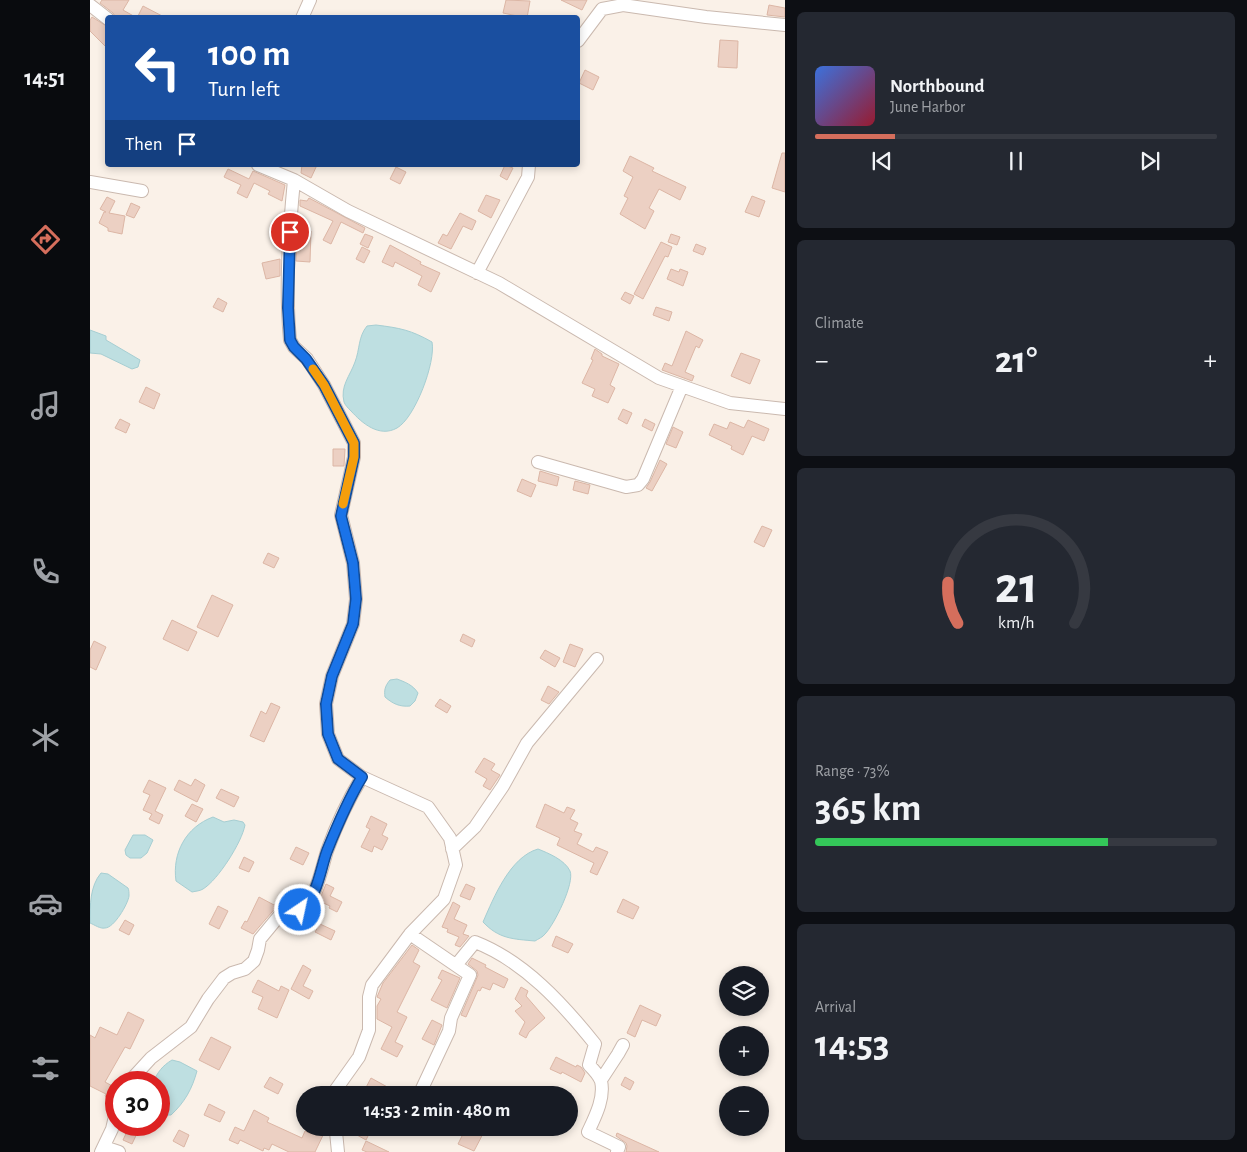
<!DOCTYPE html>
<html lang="en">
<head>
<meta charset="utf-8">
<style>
	:root { --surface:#171b24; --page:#242831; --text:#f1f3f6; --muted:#9ea1a6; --line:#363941; --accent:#d56e5c }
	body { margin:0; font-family:"Alegreya Sans",sans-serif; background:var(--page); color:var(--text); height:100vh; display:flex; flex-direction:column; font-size:19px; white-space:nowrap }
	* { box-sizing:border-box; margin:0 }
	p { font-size:16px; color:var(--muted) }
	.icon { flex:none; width:28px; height:28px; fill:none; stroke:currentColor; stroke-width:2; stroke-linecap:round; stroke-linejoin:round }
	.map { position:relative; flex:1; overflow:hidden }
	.sheet { display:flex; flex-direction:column; gap:12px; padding:12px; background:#0d0f14; width:462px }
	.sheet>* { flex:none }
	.banner { position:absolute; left:15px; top:15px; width:475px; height:152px; border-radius:5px; box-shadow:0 2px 8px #0003; background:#1a4fa0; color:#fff; overflow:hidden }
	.buttons { position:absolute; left:629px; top:966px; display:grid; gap:10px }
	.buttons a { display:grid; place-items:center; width:50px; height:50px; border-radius:50%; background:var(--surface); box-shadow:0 2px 8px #0003; font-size:25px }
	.speed { position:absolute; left:15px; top:1071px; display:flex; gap:10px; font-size:25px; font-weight:700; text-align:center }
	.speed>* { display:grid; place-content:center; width:65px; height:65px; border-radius:50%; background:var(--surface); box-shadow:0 2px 8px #0003; line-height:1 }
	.speed .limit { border:8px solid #d22; background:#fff; color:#111 }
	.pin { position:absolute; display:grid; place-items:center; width:42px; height:42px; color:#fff; margin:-21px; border:2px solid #fff; border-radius:50%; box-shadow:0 1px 5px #0007 }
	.me { position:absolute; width:55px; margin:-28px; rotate:34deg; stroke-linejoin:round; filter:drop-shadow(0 0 4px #0008) }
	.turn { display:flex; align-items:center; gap:18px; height:105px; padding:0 20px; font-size:22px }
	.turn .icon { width:65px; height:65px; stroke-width:2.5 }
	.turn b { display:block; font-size:35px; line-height:42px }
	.then { display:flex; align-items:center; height:48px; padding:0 20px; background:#0003; gap:10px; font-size:19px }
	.big { font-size:38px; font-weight:700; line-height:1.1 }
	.sheet .widget { flex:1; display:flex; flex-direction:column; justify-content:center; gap:8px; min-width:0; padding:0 18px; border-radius:8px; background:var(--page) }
	.sheet .dial { align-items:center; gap:0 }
	.dial svg { height:130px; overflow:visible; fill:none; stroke:var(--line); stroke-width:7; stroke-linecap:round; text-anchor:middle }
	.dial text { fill:var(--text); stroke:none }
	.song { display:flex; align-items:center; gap:15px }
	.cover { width:60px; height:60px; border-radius:8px; background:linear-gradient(135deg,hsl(220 70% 55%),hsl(350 70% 35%)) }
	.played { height:5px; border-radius:2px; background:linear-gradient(90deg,var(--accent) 20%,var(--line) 20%) }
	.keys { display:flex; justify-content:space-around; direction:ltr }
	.heat { display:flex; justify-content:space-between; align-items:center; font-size:28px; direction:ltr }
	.charge { height:8px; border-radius:4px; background:linear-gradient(90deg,#34c759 73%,var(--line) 0) }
	.trip { position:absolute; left:206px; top:1086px; width:282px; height:50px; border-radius:25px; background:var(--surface); box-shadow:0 2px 8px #0003; font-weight:700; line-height:50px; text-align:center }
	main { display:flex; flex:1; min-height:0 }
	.tab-bar { display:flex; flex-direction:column; width:90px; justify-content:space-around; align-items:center; background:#090b0e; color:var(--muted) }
	.tab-bar .icon { width:35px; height:35px }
	.tab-bar .on { color:var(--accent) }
	.tab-bar b { font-size:22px; color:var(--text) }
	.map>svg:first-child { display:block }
	.water { fill:#bedfe1; stroke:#a6ced2 }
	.building { fill:#ecd0c3; stroke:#dcb6a5 }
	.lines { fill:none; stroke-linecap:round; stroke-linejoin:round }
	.minor-casing { stroke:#cab9af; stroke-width:14 }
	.minor { stroke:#fff; stroke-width:12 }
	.route-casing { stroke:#114b97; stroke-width:12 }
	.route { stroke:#1a73e8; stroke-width:9 }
	.slow { stroke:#f59e0b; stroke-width:9 }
</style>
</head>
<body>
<main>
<nav class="tab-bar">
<b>14:51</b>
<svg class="icon on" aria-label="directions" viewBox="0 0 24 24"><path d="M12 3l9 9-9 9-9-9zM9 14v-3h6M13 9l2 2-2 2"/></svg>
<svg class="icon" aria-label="music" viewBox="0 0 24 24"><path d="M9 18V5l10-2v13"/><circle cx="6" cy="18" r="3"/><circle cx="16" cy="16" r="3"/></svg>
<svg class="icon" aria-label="phone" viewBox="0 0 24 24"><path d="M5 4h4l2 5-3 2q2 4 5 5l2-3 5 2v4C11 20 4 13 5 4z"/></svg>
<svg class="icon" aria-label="climate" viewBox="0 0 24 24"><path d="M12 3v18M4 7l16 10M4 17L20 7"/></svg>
<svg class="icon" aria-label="car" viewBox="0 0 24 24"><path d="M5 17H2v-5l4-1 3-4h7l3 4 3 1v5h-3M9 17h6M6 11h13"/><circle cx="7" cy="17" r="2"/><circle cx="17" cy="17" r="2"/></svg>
<svg class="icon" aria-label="filters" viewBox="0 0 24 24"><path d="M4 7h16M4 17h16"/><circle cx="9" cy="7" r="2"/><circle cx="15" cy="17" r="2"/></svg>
</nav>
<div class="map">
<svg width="695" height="1152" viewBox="0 0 695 1152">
	<rect width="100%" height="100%" fill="#faf1e8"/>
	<path class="water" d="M286,325C310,328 321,330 342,342C346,362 325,418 307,428C289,438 272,423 261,411C258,408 255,405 254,402C250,386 260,376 265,362C270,349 268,337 277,326Z
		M0,330L16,336V340L50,360L48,367L42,369L11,354L0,353Z
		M307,679C315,682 323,685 328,693L325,701L320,706C310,707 303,704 295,697C294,690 295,686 300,680Z
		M123,817L134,822L144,820L153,822L155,825C152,842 128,880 113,889C110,891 106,891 102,892L86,881C82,853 96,827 123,817Z
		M43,835H55L63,840L57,853L51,858H40L36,855L35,850Z
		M448,849C458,853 475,860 480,871C485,883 464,925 455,934C453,937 448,939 445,941C423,939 409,939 393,922C404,897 420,857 448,849Z
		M11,873L18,874L38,888C39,890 39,893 39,896C38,904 24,928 15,928C10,929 5,925 0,923C0,905 0,886 11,873Z
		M82,1060L90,1062L107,1071C102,1089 95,1102 81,1115H71L69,1113V1082H63C68,1072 72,1066 82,1060Z"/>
	<path class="building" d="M12,0H39L33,10L47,18H26L23,13L10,3Z
		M416,0L440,1L437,18L413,13Z
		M471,0H497L492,10Z
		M679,5L695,8V17L677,15Z
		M53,6L76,18H47Z
		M2,17L18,27V49L0,31V20Z
		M630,40L648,41L647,68L628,67Z
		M495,70L509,77L503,90L489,83Z
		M692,153H695V192L682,188Z
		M540,156L564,168L562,171L596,187L590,200L569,189L559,208L564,211L555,229L530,214L538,198L534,196L543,177L533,171Z
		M212,165H227L221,178L211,173Z
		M415,165L423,168L417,180L410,176Z
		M306,167L316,172L310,184L300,179Z
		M138,169L159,179L163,171L195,185L192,201L178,194L180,191L164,183L157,198L147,193L151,185L134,177Z
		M396,195L410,200L401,218L388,211Z
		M662,196L675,201L669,217L655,212Z
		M17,197L25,201L19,213L35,216L32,234L18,231V228L9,223L14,212H16L10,209Z
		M219,198L275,228L273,233L251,222L241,244L233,240L243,221L210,206V200L217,201Z
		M41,203L50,207L44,218L36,215Z
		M370,213L386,221L382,230L373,226L361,249L348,243L353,234L357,236Z
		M208,231H221L220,262L206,261Z
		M275,234L283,237L278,248L270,244Z
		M581,234L590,237L587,245L578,242Z
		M571,242L582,247L578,257L575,256L553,299L544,294Z
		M606,244L616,248L613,255L603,251Z
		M300,245L331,262L330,264L350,273L341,292L328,285L332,276L305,262L303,267L292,262Z
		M272,247L280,251L274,263L266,259Z
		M190,259V276L176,279L172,263Z
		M581,269L589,272L590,269L598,272L593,286L577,279Z
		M535,292L544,296L540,304L531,299Z
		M128,298L137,303L133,312L123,307Z
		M566,307L582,312L579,321L563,315Z
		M596,331L613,340L609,348L606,346L595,372L604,376L602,381L572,370L575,363L582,366Z
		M505,349L512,354V356L529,364L520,385L525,388L518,403L502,396L505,389L492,383L503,360L501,359Z
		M651,353L670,360L660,384L641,376Z
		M56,387L70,394L64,409L49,402Z
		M533,409L542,413L537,424L528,419Z
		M30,419L40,424L36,433L25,428Z
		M555,419L565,424L562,431L552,426Z
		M658,420L679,429L674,441L662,436L653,455L641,449L642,446L619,435L624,424L637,429L640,422L654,428Z
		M583,427L593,432L586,448L576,444Z
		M243,449H255L254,466H243Z
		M570,460L577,464L562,491L556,488L560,482Z
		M450,471L469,477L467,486L448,481Z
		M432,479L446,485L441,497L427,491Z
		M485,481L500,485L498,494L483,490Z
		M672,526L682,530L674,547L664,542Z
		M178,553L189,558L184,568L173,563Z
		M122,595L143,605L128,637L107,627Z
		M82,620L107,632L98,651L73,639Z
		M373,634L385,640L382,647L370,641Z
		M4,641L16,647L6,670L0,667V650Z
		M480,644L493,649L485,667L473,662Z
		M455,650L470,658L465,667L450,658Z
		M458,686L469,692L459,704L451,700Z
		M350,699L361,706L357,713L345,706Z
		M181,703L190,707L174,742L160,736L171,711L176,714Z
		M394,758L405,764L401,770L410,775L400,790L393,786L397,779L385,772Z
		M105,779L115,785L107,802L84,790L89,780L101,786Z
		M59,780L76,788L65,811L73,815L69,824L59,819L62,814L53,810L60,795L53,792Z
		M131,789L149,797L144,807L126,798Z
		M102,804L113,809L106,822L95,816Z
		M455,804L474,813L477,807L485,810L480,819L488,823L484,831L492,834L487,844L503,852L506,847L518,852L507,875L500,872L504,863L467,845L470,838L446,827Z
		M281,816L297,824L292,835L298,838L292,850L284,846L282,852L271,847L280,829L276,827Z
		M206,847L219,853L213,865L200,859Z
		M154,857L164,862L159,872L149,868Z
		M236,884L244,888L240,896L252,902L247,912L239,908L240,906L229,901Z
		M376,884L385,888L380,900L370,896Z
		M211,886L216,889L211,898L205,903L203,902Z
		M169,897L184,905L185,904L188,905L163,934L151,928L155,921L157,922Z
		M533,899L549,907L543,919L527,912Z
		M363,902L370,906L364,919L377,925L373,934L379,936L370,947L365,945L369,937L357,932L358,929L352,927Z
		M128,906L138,911L129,929L119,924Z
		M35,920L44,925L39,935L29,930Z
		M230,924L245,931L241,940L225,932Z
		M466,936L483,944L478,953L462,946Z
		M322,945L329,950L323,962L330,966L307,1012L317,1017L305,1042L313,1046L307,1057L291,1049L302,1027L287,1019V1006L291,999L287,997L293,983Z
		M382,958L396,965L395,967L418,979L414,988L403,983L400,990L392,987L390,991L388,990L376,1017L371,1015L388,975L387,971L378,964Z
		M213,965L221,970L213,986L223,991L219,999L201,989Z
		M352,970L370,978L357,1008L341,1000L352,980L348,978Z
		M168,980L189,991L191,986L199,990L187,1018L168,1009L173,997L162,992Z
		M431,987L438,991L436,996L455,1018L439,1032L436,1038L429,1034L435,1022L425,1011L432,1006L425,999Z
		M550,1005L571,1015L566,1026L552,1020L545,1037L537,1033Z
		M38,1012L54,1020L40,1049L35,1047L15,1082L26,1088V1095L24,1100L15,1096L16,1094L0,1086V1035L5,1038L10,1027L27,1035Z
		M342,1020L352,1025L344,1045L332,1039Z
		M121,1037L141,1047L129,1070L109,1060Z
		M466,1057L486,1067L487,1065L491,1067L495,1073L491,1082L472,1072L471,1074L460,1069Z
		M180,1077L193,1084L188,1094L174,1087Z
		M535,1077L544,1082L540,1090L531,1085Z
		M281,1078L301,1089L298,1095H272Z
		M119,1104L135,1112L130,1122L114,1115Z
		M164,1110L179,1118L177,1122L212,1138L215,1131L221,1134L224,1128L236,1129L225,1152H199L182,1144L179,1150L174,1148L173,1151L150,1140L148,1144L139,1140L145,1127L154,1131Z
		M40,1125H51L42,1144L33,1140Z
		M271,1128H282L276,1140L267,1135Z
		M376,1128H396L384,1151L368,1144Z
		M89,1130L99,1135L94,1147L83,1141Z
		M527,1133L569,1152H536L537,1146L536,1143L526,1136Z
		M276,1141L299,1152H277L272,1150Z"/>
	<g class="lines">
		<defs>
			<path id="minor" d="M0,5L18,19
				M212,18L220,0
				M488,41L512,9L533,5L616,17L695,25
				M168,165L204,180L258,211L409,283L569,378L640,403L695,409
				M204,180C199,232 195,287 200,340L204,347L217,359L234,385L264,443V457L251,515L263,563L266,599L263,624L242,676L236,704L238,734L248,759L272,777L338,807L360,838L366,865L354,899L320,934L282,985L279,997V1030L269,1057L242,1095
				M0,182L52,191
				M387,273L438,177L439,165
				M448,462L536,487L548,485L553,479L592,386
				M362,849L385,827L413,786L437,743L507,659
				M320,934L380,975L361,1018L359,1031L329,1095
				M367,964L385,942C434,961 473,1004 505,1044L499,1065C503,1069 509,1076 511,1081C515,1098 505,1117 498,1132L529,1147L527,1152
				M511,1080L528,1054L533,1045
				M39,1082L61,1058L101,1027L118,999L134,978L142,973L155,969L164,961L168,950L170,939L194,910C200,911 208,912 213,908C226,898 232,867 237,851C246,826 258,800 272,777
				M244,1128L246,1132L248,1152
				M14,1147L29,1152
				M11,1152L22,1129L26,1112"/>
		</defs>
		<use href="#minor" class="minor-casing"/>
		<use href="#minor" class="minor"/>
	</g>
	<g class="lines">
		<defs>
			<path id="route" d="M200,232L198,308L200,340L204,347L216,359L234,385L264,443V457L251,516L263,563L266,599L263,624L242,676L236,704L238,734L248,759L272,777C258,800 247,826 237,851C230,870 228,897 210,910"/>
		</defs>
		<use href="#route" class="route-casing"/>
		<use href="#route" class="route"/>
		<path class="slow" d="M223,369L234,385L264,443V457L253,504"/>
	</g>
</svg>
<div class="buttons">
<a><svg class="icon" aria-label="layers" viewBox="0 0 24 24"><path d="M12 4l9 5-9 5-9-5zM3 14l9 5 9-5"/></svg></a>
<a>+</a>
<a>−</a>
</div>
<div class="speed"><div class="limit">30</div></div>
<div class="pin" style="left:200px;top:232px;background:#d93025"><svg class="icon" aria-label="arrive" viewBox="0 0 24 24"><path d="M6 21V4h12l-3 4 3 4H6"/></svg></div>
<svg class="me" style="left:210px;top:910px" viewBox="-20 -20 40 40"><circle r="17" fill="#1a73e8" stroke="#fff" stroke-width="3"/><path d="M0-11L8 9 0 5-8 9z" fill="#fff"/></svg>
<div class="trip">14:53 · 2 min · 480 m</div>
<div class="banner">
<div class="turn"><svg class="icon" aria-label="left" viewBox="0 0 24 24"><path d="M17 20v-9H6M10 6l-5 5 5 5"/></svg><div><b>100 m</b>Turn left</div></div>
<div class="then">Then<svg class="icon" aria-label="arrive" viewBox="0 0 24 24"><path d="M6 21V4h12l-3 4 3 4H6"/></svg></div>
</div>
</div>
<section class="sheet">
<div class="widget">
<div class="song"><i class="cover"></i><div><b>Northbound</b><p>June Harbor</p></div></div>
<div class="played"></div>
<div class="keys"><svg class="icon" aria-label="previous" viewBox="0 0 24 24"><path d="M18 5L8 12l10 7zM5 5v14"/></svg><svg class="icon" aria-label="pause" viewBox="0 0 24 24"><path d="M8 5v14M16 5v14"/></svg><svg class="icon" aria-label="next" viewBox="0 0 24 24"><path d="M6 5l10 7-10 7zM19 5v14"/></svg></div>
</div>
<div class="widget"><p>Climate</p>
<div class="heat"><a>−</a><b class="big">21°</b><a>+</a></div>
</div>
<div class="widget dial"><svg viewBox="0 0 100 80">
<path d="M14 69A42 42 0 1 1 86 69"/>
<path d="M14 69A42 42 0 0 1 8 44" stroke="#d56e5c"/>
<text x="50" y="56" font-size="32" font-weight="700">21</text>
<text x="50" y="72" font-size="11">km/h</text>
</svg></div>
<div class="widget"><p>Range · 73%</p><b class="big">365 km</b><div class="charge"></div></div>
<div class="widget"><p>Arrival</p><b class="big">14:53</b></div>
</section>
</main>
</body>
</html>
